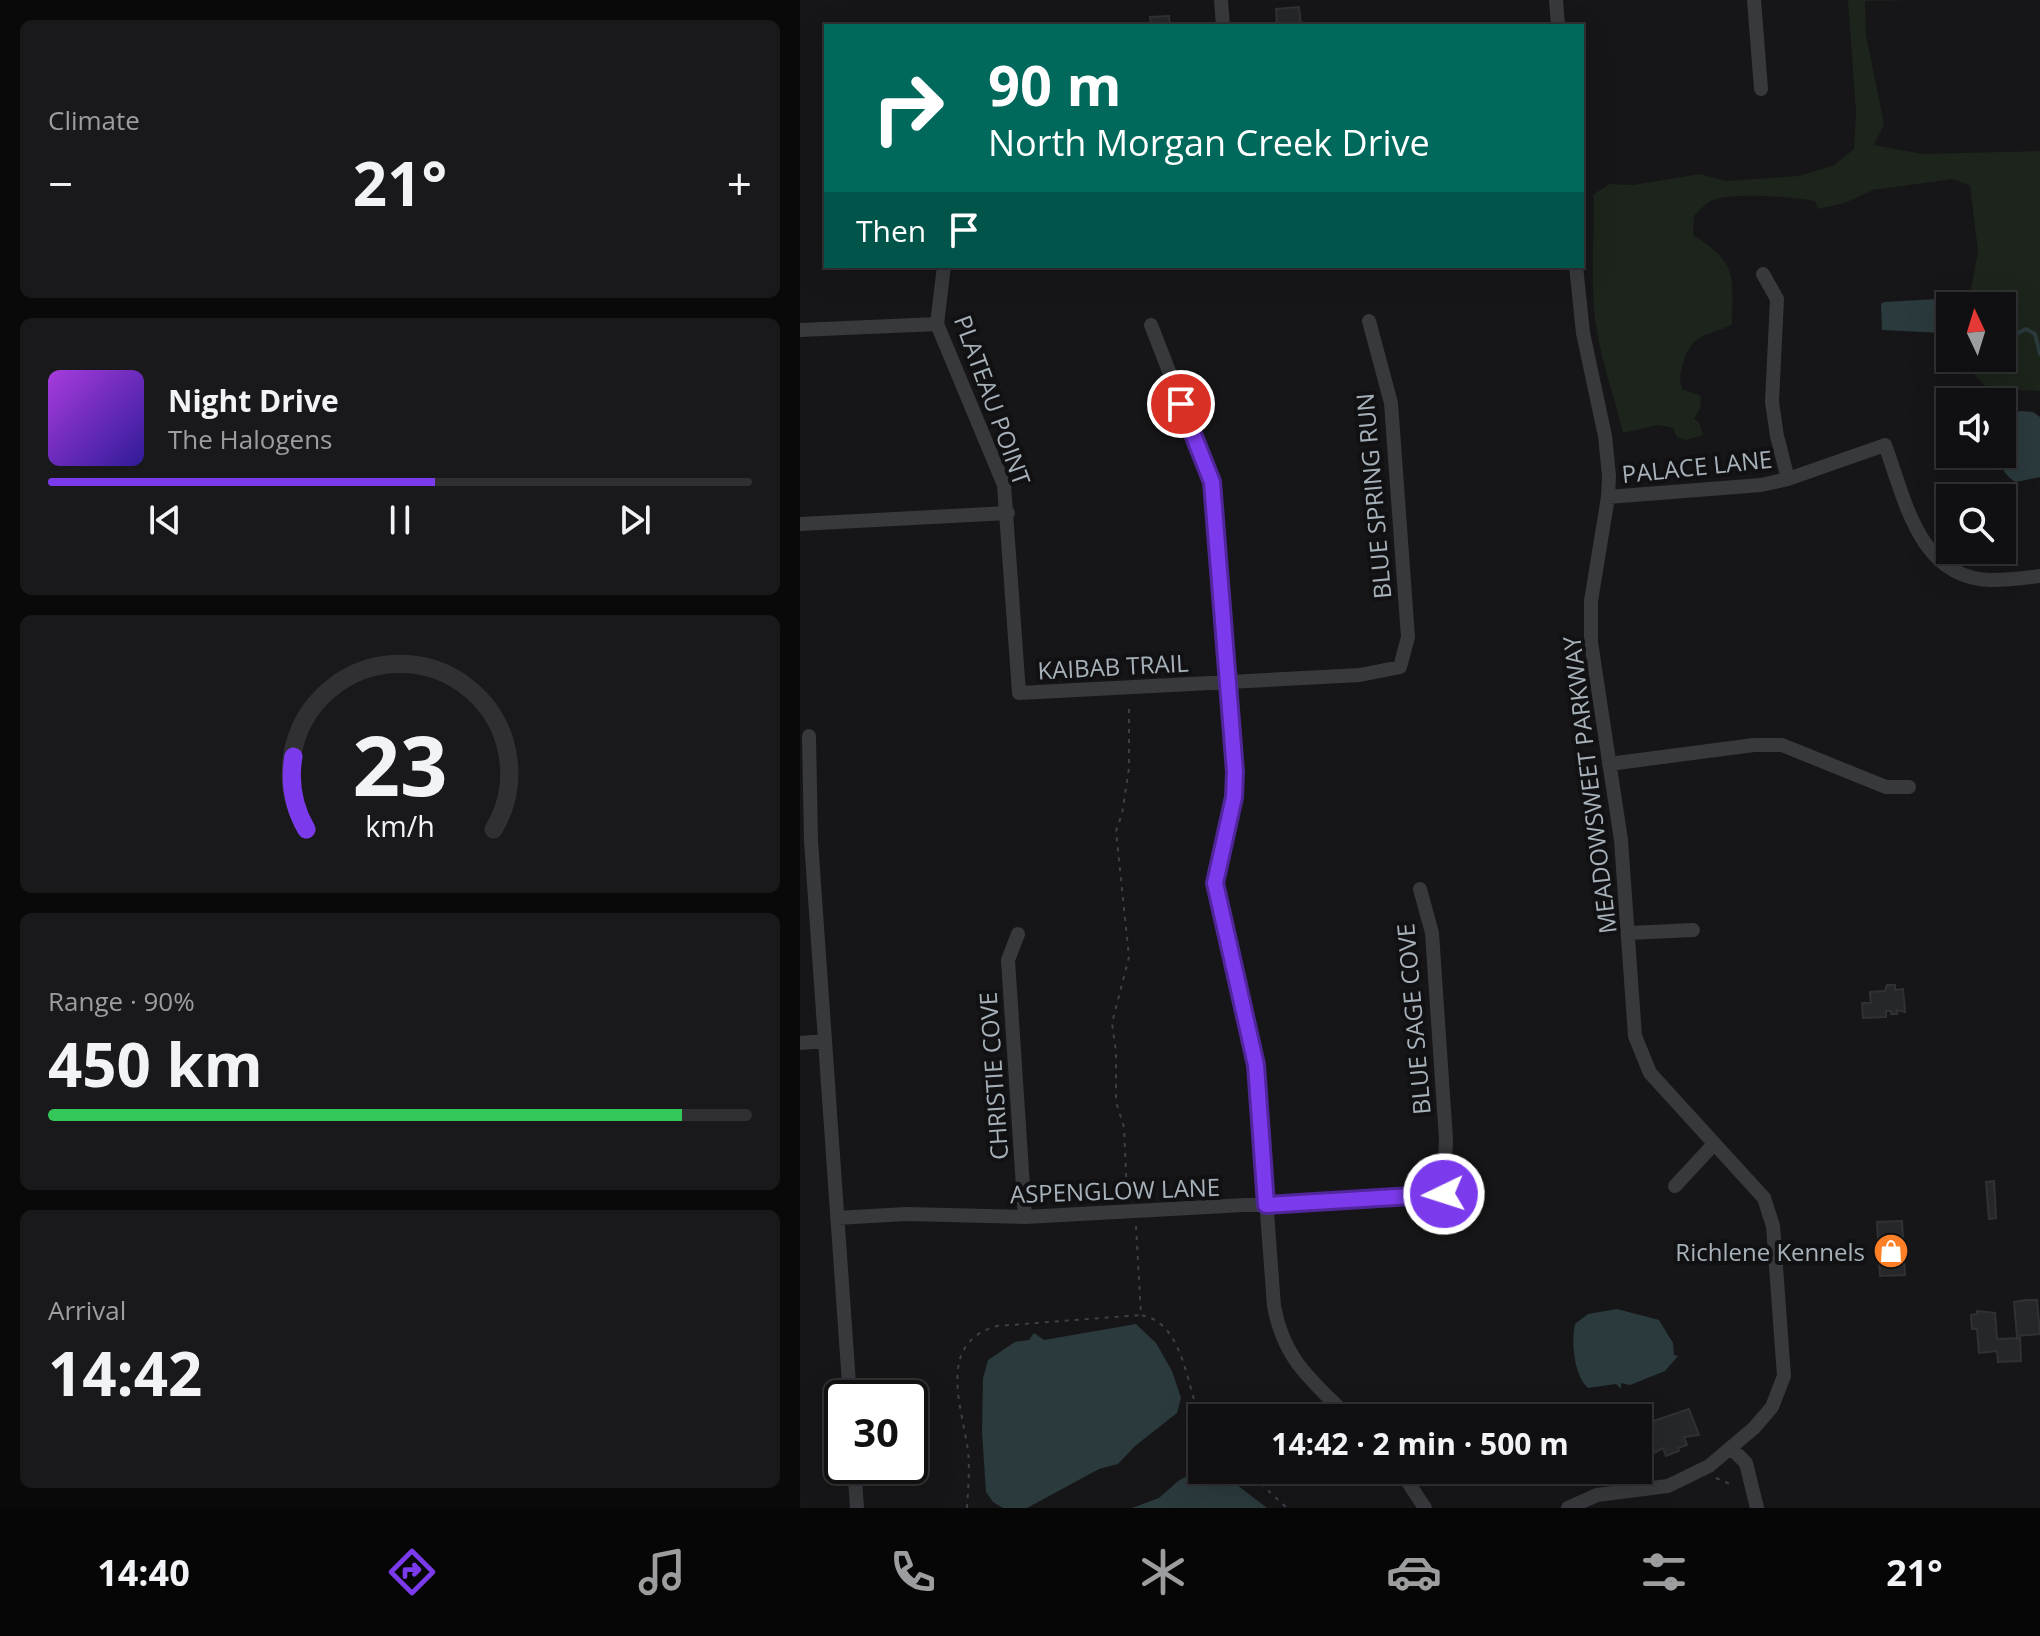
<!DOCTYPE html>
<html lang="en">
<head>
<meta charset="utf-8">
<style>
	:root { --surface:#101012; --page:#19191b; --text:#f1f3f6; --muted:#9c9d9f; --line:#303032; --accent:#7c3aed }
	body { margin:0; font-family:"Open Sans",sans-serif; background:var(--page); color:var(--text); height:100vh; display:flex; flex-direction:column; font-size:30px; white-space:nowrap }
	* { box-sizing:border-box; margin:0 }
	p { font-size:26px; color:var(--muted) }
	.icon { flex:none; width:44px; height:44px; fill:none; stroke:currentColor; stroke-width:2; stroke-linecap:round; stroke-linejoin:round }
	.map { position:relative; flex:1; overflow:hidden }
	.sheet { display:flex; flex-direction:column; gap:20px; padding:20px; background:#09090a; width:800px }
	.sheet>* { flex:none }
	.hud { position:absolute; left:24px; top:24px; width:760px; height:244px; border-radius:0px; box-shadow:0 8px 32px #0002,0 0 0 2px var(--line); background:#00695c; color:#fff; overflow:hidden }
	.needle { width:52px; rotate:356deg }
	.tools { position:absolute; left:1136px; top:292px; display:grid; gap:16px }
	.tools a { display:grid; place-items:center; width:80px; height:80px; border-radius:0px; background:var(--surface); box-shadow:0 8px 32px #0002,0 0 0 2px var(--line); font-size:40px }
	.speed { position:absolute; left:24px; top:1380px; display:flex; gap:16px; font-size:40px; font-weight:700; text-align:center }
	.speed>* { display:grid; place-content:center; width:104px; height:104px; border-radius:50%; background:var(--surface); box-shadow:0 8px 32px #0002,0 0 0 2px var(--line); line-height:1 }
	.speed .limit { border:4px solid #111; border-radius:12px; background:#fff; color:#111 }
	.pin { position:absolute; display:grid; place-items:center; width:68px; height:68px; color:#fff; margin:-34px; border:4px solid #fff; border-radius:50%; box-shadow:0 2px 8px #0007 }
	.me { position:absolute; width:88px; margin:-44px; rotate:266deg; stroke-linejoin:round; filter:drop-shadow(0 0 6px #0008) }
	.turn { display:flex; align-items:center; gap:28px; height:168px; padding:0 32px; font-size:36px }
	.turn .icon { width:104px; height:104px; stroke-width:2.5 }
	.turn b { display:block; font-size:56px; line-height:68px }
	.then { display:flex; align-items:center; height:76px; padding:0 32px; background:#0003; gap:16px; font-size:30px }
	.big { font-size:60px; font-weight:700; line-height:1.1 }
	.sheet .card { flex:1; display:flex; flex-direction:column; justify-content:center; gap:12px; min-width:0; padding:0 28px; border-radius:12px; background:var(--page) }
	.sheet .dial { align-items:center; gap:0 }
	.dial svg { height:208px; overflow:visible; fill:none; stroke:var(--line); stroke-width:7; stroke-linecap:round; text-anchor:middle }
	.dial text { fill:var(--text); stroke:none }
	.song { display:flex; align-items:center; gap:24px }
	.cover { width:96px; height:96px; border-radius:12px; background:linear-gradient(135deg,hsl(280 70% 55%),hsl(250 70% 35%)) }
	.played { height:8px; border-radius:4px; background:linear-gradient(90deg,var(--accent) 55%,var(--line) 55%) }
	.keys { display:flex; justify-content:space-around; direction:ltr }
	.heat { display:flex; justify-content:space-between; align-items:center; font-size:44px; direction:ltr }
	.charge { height:12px; border-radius:6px; background:linear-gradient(90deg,#34c759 90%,var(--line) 0) }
	.trip { position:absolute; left:388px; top:1404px; width:464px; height:80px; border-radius:0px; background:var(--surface); box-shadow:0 8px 32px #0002,0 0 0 2px var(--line); font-weight:700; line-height:80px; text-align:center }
	.tabs { display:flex; height:128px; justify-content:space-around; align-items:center; background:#060607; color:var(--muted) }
	.tabs .icon { width:56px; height:56px }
	.tabs .selected { color:var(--accent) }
	.tabs b { font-size:36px; color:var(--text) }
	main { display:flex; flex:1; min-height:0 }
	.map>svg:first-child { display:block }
	.green { fill:#1c241b }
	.water { fill:#2b3a3d }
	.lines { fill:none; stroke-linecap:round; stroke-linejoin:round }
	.stream { stroke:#2b3a3d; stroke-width:4 }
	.building { fill:#262729; stroke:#303134; stroke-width:2 }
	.path { stroke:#3c4145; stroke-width:2; stroke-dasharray:4 6; stroke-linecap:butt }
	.street { stroke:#37393d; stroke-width:14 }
	.route-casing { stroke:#51269a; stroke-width:20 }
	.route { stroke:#7c3aed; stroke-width:14 }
	.labels { text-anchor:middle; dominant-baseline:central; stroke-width:8; stroke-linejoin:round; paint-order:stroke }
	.street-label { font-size:24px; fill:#a7b1b9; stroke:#111113 }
	.poi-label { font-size:24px; fill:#a7b1b9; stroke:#111113; text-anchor:end }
</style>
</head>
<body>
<main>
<section class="sheet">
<div class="card"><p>Climate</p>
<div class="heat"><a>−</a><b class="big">21°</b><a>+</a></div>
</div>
<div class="card">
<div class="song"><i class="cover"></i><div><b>Night Drive</b><p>The Halogens</p></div></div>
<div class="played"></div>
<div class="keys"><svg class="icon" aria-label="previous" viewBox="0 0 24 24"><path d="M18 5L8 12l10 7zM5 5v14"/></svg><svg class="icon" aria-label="pause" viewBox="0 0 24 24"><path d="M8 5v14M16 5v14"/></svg><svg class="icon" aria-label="next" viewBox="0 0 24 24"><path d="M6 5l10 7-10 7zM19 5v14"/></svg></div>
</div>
<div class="card dial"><svg viewBox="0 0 100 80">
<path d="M14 69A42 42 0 1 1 86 69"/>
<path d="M14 69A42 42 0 0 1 9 41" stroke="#7c3aed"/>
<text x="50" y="56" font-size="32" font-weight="700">23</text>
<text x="50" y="72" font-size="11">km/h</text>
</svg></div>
<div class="card"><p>Range · 90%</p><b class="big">450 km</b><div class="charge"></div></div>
<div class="card"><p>Arrival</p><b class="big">14:42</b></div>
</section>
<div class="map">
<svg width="1240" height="1508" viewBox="0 0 1240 1508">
	<rect width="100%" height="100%" fill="#161618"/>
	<path class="green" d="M1048,0H1118L1065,1L1066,35L1084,124L1074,145L1122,154L1240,151V391L1188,389L1171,371L1169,358H1202V306H1168L1178,251L1170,186L1153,179L1073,190L1045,203L1018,209L1015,201C995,197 931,192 913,200C906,203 899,211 894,216L893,235C939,265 932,273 932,324C907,338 893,331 883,363C880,374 879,378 882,389L901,396L900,408L894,419L899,422L903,435L886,440L877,437L873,428L858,425L823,433C815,399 803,367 797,332C789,287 795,240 793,195L809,184L833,185L900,174L926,181L999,176L1034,165L1054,149L1056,111Z"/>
	<path class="water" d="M1138,299L1142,301L1146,322L1143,333L1082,330L1081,304L1084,302Z
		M1221,411L1233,412L1240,417V477L1216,482C1192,470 1202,438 1202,415Z
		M817,1309L859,1320L873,1343L874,1355L878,1356L865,1371L830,1385L821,1383V1389L816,1384L788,1388C774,1376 771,1341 775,1324L788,1314Z
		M336,1324L356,1343L372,1371L381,1398L377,1413L335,1446L318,1464L299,1469L227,1508H203L193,1502L186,1492L182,1432L183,1378L188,1360L215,1342L229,1340L234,1333L244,1340Z
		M402,1468L413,1470L432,1481L467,1508H332L359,1498L378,1481Z"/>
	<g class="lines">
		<path class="stream" d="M1187,306H1192
			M1202,335L1212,336L1226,329L1235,334L1240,354"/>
	</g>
	<path class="building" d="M499,7L501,26H477L476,9Z
		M369,16L370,26H351L350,17Z
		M1087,985H1095V990L1103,989L1105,1012L1097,1010V1014H1091V1011H1086V1017L1063,1018L1062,1003H1071L1070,992L1085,991Z
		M1194,1181L1196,1218L1189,1219L1186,1182Z
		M1102,1221L1105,1275L1080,1276L1077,1222Z
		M1226,1300H1237L1240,1334L1217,1336L1214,1302Z
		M1177,1311L1195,1313L1197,1339L1220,1338L1221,1361L1198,1362L1197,1351L1179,1353L1177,1329H1172L1171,1315L1177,1314Z
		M889,1409L899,1435L884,1437L887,1445L878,1448L879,1451L866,1456L863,1448L852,1454L841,1425Z"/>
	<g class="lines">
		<path class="path" d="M327,1197L324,1127L316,1102V1052L312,1023L329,957L316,831L322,814L329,768V704
			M336,1226L341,1315C385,1323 386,1388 402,1422
			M446,1470L487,1508
			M916,1478L932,1485
			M167,1508C168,1489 170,1470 168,1451C162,1406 136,1343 197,1326L341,1315"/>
		<path class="street" d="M421,0L423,26
			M756,0L758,26
			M954,0L961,89
			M144,266L137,324L204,485L219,693L560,675L600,667L608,637L591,403L569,321
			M963,274L977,299L972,402L977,436L988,479
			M351,325L412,482L435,772L434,797L415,883L456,1065L474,1306C484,1361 512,1380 549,1418
			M0,330L137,324
			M808,497L961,485L988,479L1085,445C1105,499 1119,579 1191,580C1207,580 1224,578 1240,576
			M0,524L208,513
			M9,736L11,841L50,1398
			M809,764L954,745H982L1086,787H1109
			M829,933L893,930
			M218,934L208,960L225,1217
			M0,1043L24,1041
			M875,1186L914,1144
			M37,1218L106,1214L225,1217L644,1194L646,1139L632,933L620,889
			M931,1448L946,1463L957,1508
			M54,1466L57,1508
			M600,1470L625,1508
			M768,1508L797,1495L868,1486L909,1466L954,1428L972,1407L984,1376L973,1226L964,1198L850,1073L835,1036L821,840L791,642V601L808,497L809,476L805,436L783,333L776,266"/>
	</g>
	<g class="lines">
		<defs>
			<path id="route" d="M381,404L412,482L435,772L434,797L415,883L456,1065L466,1205L644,1194"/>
		</defs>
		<use href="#route" class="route-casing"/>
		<use href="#route" class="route"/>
	</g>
	<defs>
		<symbol id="shop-disc" viewBox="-11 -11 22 22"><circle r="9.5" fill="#ff7f27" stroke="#111113"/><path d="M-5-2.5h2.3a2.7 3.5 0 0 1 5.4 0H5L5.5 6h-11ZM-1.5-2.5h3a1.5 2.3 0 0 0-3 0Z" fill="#fff"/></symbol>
	</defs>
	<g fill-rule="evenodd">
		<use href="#shop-disc" x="1071" y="1231" width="40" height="40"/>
	</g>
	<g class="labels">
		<g class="street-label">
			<text transform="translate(193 400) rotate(70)">PLATEAU POINT</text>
			<text transform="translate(897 466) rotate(-6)">PALACE LANE</text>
			<text transform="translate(573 496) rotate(-95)">BLUE SPRING RUN</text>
			<text transform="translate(313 666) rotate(-3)">KAIBAB TRAIL</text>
			<text transform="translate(789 785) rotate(-97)">MEADOWSWEET PARKWAY</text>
			<text transform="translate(613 1019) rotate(-95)">BLUE SAGE COVE</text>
			<text transform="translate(193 1076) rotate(-94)">CHRISTIE COVE</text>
			<text transform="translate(315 1190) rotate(-2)">ASPENGLOW LANE</text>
		</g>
		<g class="poi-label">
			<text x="1065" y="1251">Richlene Kennels</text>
		</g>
	</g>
</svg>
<div class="tools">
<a><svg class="needle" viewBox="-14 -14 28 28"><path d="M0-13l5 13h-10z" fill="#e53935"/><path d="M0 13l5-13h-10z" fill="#9c9d9f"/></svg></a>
<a><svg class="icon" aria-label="sound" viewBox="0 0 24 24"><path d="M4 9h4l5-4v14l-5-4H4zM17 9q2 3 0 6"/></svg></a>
<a><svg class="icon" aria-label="search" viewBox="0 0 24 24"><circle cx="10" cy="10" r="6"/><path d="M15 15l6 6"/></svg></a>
</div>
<div class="speed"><div class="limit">30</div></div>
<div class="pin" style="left:381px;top:404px;background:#d93025"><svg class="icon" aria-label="arrive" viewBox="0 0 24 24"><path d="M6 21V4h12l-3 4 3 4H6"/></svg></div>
<svg class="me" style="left:644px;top:1194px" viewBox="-20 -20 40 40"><circle r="17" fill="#7c3aed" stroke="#fff" stroke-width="3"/><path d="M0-11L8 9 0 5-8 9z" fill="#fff"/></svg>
<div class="trip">14:42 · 2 min · 500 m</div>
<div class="hud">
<div class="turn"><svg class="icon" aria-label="right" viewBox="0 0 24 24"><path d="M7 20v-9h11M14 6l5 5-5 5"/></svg><div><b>90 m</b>North Morgan Creek Drive</div></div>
<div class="then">Then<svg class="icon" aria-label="arrive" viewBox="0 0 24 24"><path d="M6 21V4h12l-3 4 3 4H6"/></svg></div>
</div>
</div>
</main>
<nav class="tabs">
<b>14:40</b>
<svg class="icon selected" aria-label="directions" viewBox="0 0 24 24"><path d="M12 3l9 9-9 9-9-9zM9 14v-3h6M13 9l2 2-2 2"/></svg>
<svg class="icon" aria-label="music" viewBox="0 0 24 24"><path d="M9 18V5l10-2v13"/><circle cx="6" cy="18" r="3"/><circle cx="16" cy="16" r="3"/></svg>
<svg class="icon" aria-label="phone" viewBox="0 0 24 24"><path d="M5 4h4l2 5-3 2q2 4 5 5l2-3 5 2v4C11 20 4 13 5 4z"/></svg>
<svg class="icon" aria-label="climate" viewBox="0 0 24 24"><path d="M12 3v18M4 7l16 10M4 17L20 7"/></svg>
<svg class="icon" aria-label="car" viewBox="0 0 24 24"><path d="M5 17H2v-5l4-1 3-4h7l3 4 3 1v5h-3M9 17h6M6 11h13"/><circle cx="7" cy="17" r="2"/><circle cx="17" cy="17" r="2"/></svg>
<svg class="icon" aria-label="filters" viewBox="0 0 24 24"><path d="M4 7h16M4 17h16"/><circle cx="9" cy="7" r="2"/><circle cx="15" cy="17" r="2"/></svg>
<b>21°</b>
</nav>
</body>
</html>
